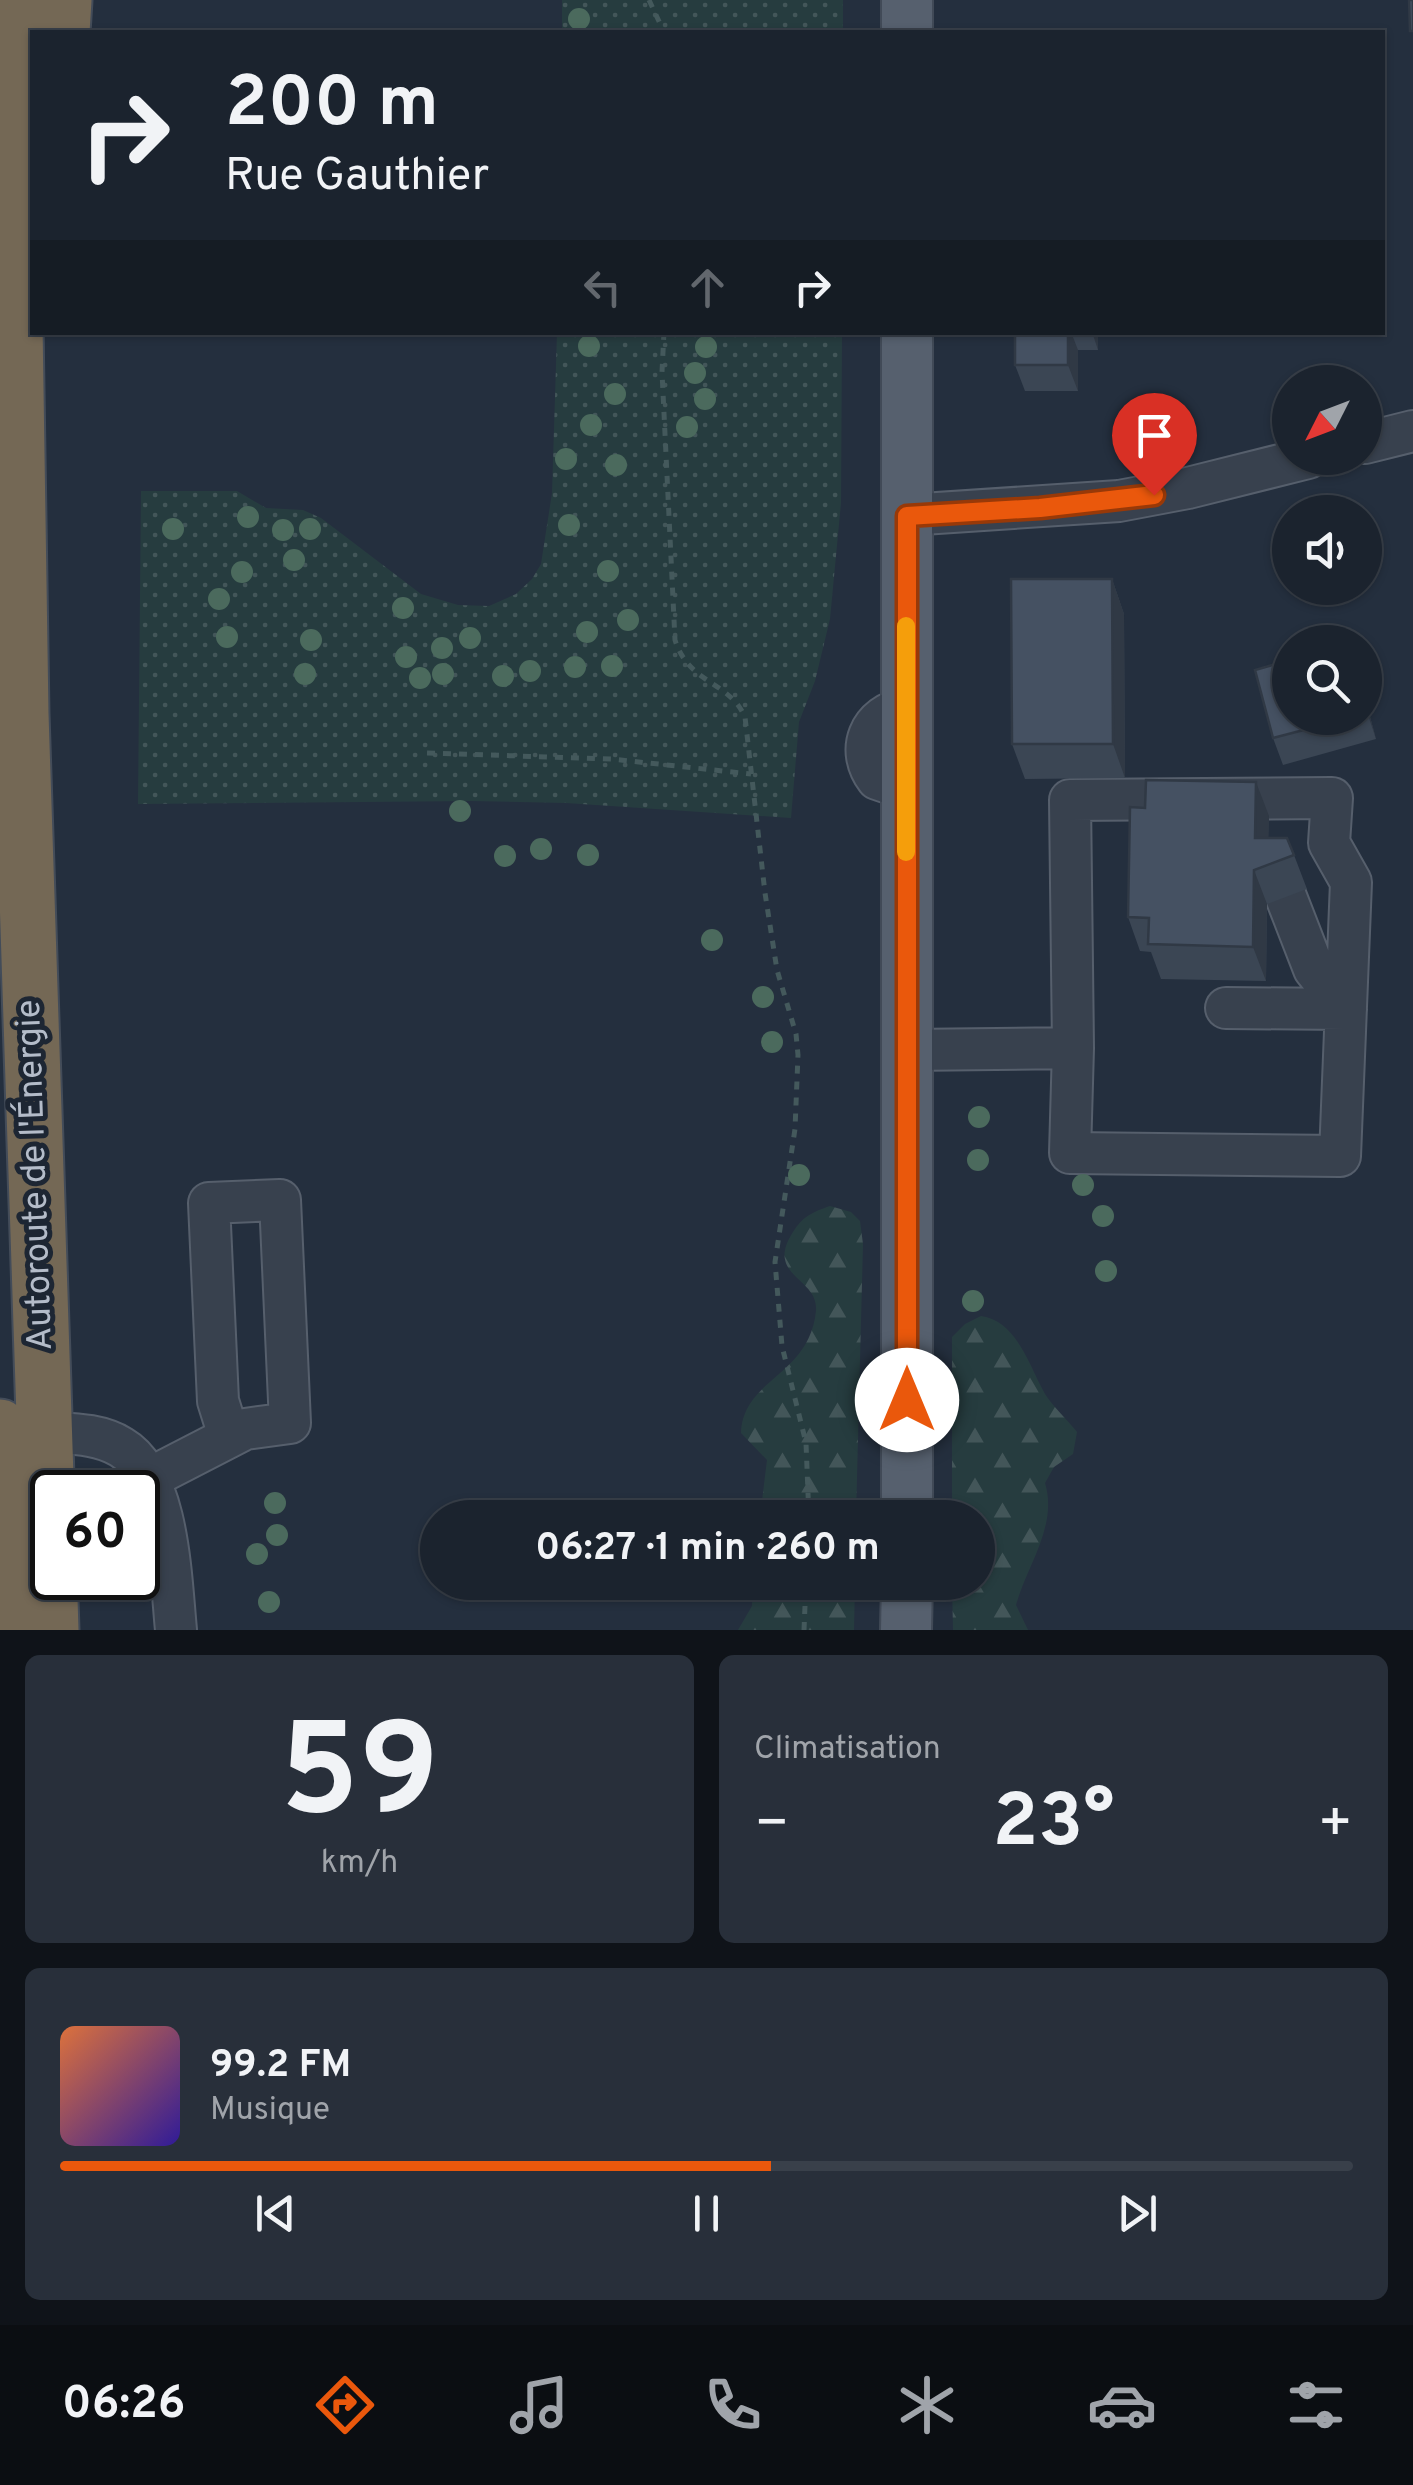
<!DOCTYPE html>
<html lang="fr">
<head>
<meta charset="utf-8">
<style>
	:root { --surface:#1b232e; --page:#282f3a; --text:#f1f3f6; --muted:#a0a4aa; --line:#39404a; --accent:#ea580c }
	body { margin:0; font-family:Overpass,sans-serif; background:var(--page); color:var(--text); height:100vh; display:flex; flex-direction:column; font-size:38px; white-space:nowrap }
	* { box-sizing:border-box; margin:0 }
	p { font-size:32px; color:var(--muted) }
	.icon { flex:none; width:55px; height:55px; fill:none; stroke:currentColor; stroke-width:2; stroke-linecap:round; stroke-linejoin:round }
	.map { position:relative; height:1630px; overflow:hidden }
	.panel { display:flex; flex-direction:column; gap:25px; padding:25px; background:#0f1319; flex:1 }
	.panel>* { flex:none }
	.banner { position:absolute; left:30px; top:30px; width:1355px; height:305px; border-radius:0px; box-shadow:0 2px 8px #0004,0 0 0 2px var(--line); background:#1b232e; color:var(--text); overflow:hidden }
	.needle { width:65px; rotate:228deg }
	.fabs { position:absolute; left:1272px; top:365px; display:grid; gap:20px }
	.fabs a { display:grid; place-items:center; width:110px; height:110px; border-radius:50%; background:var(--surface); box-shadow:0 2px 8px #0004,0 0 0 2px var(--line); font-size:50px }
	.speed { position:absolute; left:30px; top:1470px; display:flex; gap:20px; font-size:50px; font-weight:700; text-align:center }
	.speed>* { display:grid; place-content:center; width:130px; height:130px; border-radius:50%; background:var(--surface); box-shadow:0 2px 8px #0004,0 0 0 2px var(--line); line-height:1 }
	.speed .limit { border:5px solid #111; border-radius:15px; background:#fff; color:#111 }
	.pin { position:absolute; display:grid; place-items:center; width:85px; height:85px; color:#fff; margin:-102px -42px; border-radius:50% 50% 50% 0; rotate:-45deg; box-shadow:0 0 10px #0007 }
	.pin .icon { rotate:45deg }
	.me { position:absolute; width:110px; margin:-55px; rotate:0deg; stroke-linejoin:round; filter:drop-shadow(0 0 8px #0008) }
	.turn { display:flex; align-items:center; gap:35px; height:210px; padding:0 30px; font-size:45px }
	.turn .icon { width:130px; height:130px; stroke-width:2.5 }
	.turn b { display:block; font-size:70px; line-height:85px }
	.lanes { display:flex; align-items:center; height:95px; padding:0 30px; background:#0003; justify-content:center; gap:50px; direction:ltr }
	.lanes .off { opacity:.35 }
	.big { font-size:75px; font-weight:700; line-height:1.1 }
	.panel .card { flex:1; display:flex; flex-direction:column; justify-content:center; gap:15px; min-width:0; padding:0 35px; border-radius:15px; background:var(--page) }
	.panel .dial { align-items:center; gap:0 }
	.dial b { font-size:130px; line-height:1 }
	.song { display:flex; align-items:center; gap:30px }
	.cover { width:120px; height:120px; border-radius:15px; background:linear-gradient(135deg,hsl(20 70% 55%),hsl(250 70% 35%)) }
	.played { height:10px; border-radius:5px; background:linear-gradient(90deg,var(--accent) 55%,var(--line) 55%) }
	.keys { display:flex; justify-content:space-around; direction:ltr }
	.heat { display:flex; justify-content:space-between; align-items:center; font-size:55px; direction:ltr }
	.panel .tiles { flex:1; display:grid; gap:25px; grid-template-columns:1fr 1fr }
	.card:last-child { grid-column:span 2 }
	.trip { position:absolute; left:420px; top:1500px; width:575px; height:100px; border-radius:50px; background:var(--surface); box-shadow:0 2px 8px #0004,0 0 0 2px var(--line); font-weight:700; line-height:100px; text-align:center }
	.menu { display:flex; height:160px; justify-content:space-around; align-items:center; background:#0b0e12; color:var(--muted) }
	.menu .icon { width:70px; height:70px }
	.menu .active { color:var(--accent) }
	.menu b { font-size:45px; color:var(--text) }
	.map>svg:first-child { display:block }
	.forest { fill:url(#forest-firs) }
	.park { fill:url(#park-dots) }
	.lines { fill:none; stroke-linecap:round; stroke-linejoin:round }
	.minor-casing { stroke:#565f6c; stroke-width:44 }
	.major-casing { stroke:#414a57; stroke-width:54 }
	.highway-casing { stroke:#434c59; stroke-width:59 }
	.path { stroke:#44595c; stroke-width:5; stroke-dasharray:8 8; stroke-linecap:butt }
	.minor { stroke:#38414e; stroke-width:40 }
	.major { stroke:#56606e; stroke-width:50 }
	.highway { stroke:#746855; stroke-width:55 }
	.tree { fill:#4b6a5d }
	.wall { fill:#3b4654 }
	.shaded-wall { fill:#303945 }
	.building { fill:#455162; stroke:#303945; stroke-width:2.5 }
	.route-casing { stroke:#983908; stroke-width:25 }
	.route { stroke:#ea580c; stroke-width:18 }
	.slow { stroke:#f59e0b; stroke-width:18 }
	.labels { text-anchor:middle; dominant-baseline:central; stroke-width:10; stroke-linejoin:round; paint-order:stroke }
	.street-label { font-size:35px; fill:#b4bcc9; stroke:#1d2633 }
</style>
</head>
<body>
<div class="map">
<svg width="1413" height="1630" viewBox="0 0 1413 1630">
	<defs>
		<pattern id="forest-firs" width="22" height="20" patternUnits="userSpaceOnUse" patternTransform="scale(2.5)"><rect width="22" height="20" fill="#263c3f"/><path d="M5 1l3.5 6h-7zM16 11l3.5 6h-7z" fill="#435659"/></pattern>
		<pattern id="park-dots" width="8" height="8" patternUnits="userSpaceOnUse" patternTransform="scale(2.5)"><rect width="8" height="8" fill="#263c3f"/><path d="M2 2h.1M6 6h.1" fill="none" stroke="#435659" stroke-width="1.8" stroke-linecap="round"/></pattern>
	</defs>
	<rect width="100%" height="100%" fill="#242f3e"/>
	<path class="forest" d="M830,1206L851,1212L860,1221L863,1244L856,1517H760L767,1460L741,1433C743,1378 809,1377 816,1311C819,1277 764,1277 793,1232C803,1216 813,1212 830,1206Z
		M981,1316C1017,1321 1029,1366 1045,1394C1053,1407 1067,1419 1077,1432L1073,1454L1054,1467L1045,1483C1058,1526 1027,1565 1016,1605L1028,1630H953L952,1583L978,1582V1518L952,1517V1337L965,1324Z
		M753,1583H855L854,1630H738L752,1606Z"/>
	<path class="park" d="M562,0H843V32H562Z
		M557,333H842L841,503L830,619L815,681L799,722L791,818L566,803L471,801L138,804L141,491H237L266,508L303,510L321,518L421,594L458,605L489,606L516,594L532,579L541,564L552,493Z"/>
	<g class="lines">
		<defs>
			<path id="minor" d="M1365,443L1413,431
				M907,515L1119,501L1188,488L1308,458
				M906,708C869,714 855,750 877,779L906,789
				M1286,897L1314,969L1346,1009
				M1226,1008L1346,1009
				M907,1050L1073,1048L1070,800L1332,798L1329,843L1351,882L1340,1156L1070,1153L1073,1048
				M44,1432C70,1434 98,1433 121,1447C169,1475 171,1579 176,1630
				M150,1478L245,1429L290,1423L280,1200L209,1203L218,1401L229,1436"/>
			<path id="major" d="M907,0V32
				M907,1518V332
				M906,1630L907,1582"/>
			<path id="highway" d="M10,0L21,714L51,1630
				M62,32L64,0
				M0,1427L10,1630"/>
		</defs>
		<use href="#minor" class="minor-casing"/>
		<use href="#major" class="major-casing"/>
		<use href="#highway" class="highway-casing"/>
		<path class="path" d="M649,0L664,32
			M664,332L662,372L675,640C689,684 729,681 745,717L765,893L777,970L796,1034L798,1055L795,1129L775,1262L782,1346L806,1443L809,1518
			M427,753L611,759L751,774
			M804,1630L806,1582"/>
		<use href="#minor" class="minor"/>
		<use href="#major" class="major"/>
		<use href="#highway" class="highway"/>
	</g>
	<g class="tree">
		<circle cx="579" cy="19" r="11"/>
		<circle cx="589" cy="346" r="11"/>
		<circle cx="706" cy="347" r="11"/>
		<circle cx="695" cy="373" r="11"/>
		<circle cx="615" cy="394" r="11"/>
		<circle cx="705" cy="399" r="11"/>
		<circle cx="591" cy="425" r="11"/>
		<circle cx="687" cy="427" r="11"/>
		<circle cx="566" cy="459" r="11"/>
		<circle cx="616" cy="465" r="11"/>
		<circle cx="248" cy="517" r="11"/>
		<circle cx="569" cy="525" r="11"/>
		<circle cx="173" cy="529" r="11"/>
		<circle cx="310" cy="529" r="11"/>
		<circle cx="283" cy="530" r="11"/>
		<circle cx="294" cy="560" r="11"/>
		<circle cx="608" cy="571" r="11"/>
		<circle cx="242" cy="572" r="11"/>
		<circle cx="219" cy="599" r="11"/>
		<circle cx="403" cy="608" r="11"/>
		<circle cx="628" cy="620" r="11"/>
		<circle cx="587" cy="632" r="11"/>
		<circle cx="227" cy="637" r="11"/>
		<circle cx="470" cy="638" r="11"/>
		<circle cx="311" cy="640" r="11"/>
		<circle cx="442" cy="648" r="11"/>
		<circle cx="406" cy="657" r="11"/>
		<circle cx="612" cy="666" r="11"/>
		<circle cx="575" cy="667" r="11"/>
		<circle cx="530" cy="671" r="11"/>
		<circle cx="305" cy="674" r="11"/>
		<circle cx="443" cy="674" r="11"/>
		<circle cx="503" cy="676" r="11"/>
		<circle cx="420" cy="678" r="11"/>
		<circle cx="460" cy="811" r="11"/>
		<circle cx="541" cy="849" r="11"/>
		<circle cx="588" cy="855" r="11"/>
		<circle cx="505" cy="856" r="11"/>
		<circle cx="712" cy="940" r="11"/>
		<circle cx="763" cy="997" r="11"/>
		<circle cx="772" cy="1042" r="11"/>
		<circle cx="979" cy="1117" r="11"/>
		<circle cx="978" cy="1160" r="11"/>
		<circle cx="799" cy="1175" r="11"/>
		<circle cx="1083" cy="1185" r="11"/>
		<circle cx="1103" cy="1216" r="11"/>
		<circle cx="1106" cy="1271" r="11"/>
		<circle cx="973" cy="1301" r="11"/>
		<circle cx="275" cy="1503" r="11"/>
		<circle cx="277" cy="1535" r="11"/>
		<circle cx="257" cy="1554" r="11"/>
		<circle cx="269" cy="1602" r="11"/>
	</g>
	<path class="wall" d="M1015,332H1098V350H1078V391H1025L1015,365Z
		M1112,579L1124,614L1125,778L1025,779L1012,744Z
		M1365,698L1376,739L1283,765L1273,738L1290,718H1365Z
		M1269,816L1268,838L1294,855L1307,889L1267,904L1266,981L1161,979L1151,952L1140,951L1128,917Z"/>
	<path class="shaded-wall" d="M1068,332H1071L1078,350V391L1068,365Z
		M1092,332H1098V350Z
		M1112,579L1124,614L1125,778L1113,744Z
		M1365,698L1376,739L1365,706Z
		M1256,782L1269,816L1268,865L1255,838Z
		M1254,870L1267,904L1266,981L1253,947Z"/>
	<path class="building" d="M1409,0H1413V31H1410Z
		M1015,332H1068V365H1015Z
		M1011,579H1112L1113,744H1012Z
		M1290,660V718H1350L1273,738L1255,670Z
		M1146,780L1256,782L1255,838H1287L1294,855L1254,870L1253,947L1148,944L1149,918L1128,917L1130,807L1145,808Z"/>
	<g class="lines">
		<defs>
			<path id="route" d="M907,1400V516L1040,508L1154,495"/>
		</defs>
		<use href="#route" class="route-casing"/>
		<use href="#route" class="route"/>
		<path class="slow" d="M906,852V626"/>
	</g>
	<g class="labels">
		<g class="street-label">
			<text transform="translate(36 1175) rotate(-92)">Autoroute de l'Énergie</text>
		</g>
	</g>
</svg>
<div class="fabs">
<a><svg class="needle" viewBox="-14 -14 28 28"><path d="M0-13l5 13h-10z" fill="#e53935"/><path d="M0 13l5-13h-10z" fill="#a0a4aa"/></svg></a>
<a><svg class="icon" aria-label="sound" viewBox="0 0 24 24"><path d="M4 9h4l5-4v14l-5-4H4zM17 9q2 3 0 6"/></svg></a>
<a><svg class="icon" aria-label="search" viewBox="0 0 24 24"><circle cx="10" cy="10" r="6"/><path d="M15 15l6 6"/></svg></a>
</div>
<div class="speed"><div class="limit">60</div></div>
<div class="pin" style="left:1154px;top:495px;background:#d93025"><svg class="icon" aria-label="arrive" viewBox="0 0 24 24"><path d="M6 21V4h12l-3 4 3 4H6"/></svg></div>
<svg class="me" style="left:907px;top:1400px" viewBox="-20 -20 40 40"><circle r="19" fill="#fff"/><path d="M0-13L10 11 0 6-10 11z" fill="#ea580c"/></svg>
<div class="trip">06:27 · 1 min · 260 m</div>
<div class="banner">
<div class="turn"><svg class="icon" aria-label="right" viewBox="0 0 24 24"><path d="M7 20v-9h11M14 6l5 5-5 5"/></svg><div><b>200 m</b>Rue Gauthier</div></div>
<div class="lanes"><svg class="icon off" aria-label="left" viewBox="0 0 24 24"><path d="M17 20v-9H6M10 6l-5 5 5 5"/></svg><svg class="icon off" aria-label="ahead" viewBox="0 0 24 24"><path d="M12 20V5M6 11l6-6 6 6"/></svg><svg class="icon" aria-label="right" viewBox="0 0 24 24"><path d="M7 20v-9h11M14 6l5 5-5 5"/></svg></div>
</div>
</div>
<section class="panel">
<div class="tiles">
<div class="card dial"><b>59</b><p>km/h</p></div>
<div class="card"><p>Climatisation</p>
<div class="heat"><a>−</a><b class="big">23°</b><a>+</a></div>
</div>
<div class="card">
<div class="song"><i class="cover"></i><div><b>99.2 FM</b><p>Musique</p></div></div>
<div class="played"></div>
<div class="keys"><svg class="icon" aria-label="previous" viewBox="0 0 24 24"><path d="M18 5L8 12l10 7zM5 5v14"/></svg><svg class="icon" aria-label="pause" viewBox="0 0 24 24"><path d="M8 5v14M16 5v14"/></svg><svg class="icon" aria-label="next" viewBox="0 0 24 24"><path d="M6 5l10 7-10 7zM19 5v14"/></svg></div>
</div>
</div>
</section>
<nav class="menu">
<b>06:26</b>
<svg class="icon active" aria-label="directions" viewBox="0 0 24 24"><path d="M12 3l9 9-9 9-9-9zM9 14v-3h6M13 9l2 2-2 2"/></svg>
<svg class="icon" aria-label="music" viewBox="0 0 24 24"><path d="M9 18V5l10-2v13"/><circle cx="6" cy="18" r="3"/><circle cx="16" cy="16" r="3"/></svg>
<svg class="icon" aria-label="phone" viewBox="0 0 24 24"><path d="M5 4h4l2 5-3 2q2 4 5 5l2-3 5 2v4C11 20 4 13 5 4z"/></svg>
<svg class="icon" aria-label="climate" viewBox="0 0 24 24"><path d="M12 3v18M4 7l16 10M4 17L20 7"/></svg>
<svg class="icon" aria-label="car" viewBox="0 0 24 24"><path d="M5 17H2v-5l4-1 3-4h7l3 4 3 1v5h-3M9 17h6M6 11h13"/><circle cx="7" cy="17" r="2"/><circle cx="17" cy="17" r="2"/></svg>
<svg class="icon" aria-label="filters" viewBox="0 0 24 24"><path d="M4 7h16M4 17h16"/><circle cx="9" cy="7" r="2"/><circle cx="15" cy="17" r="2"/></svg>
</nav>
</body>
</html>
